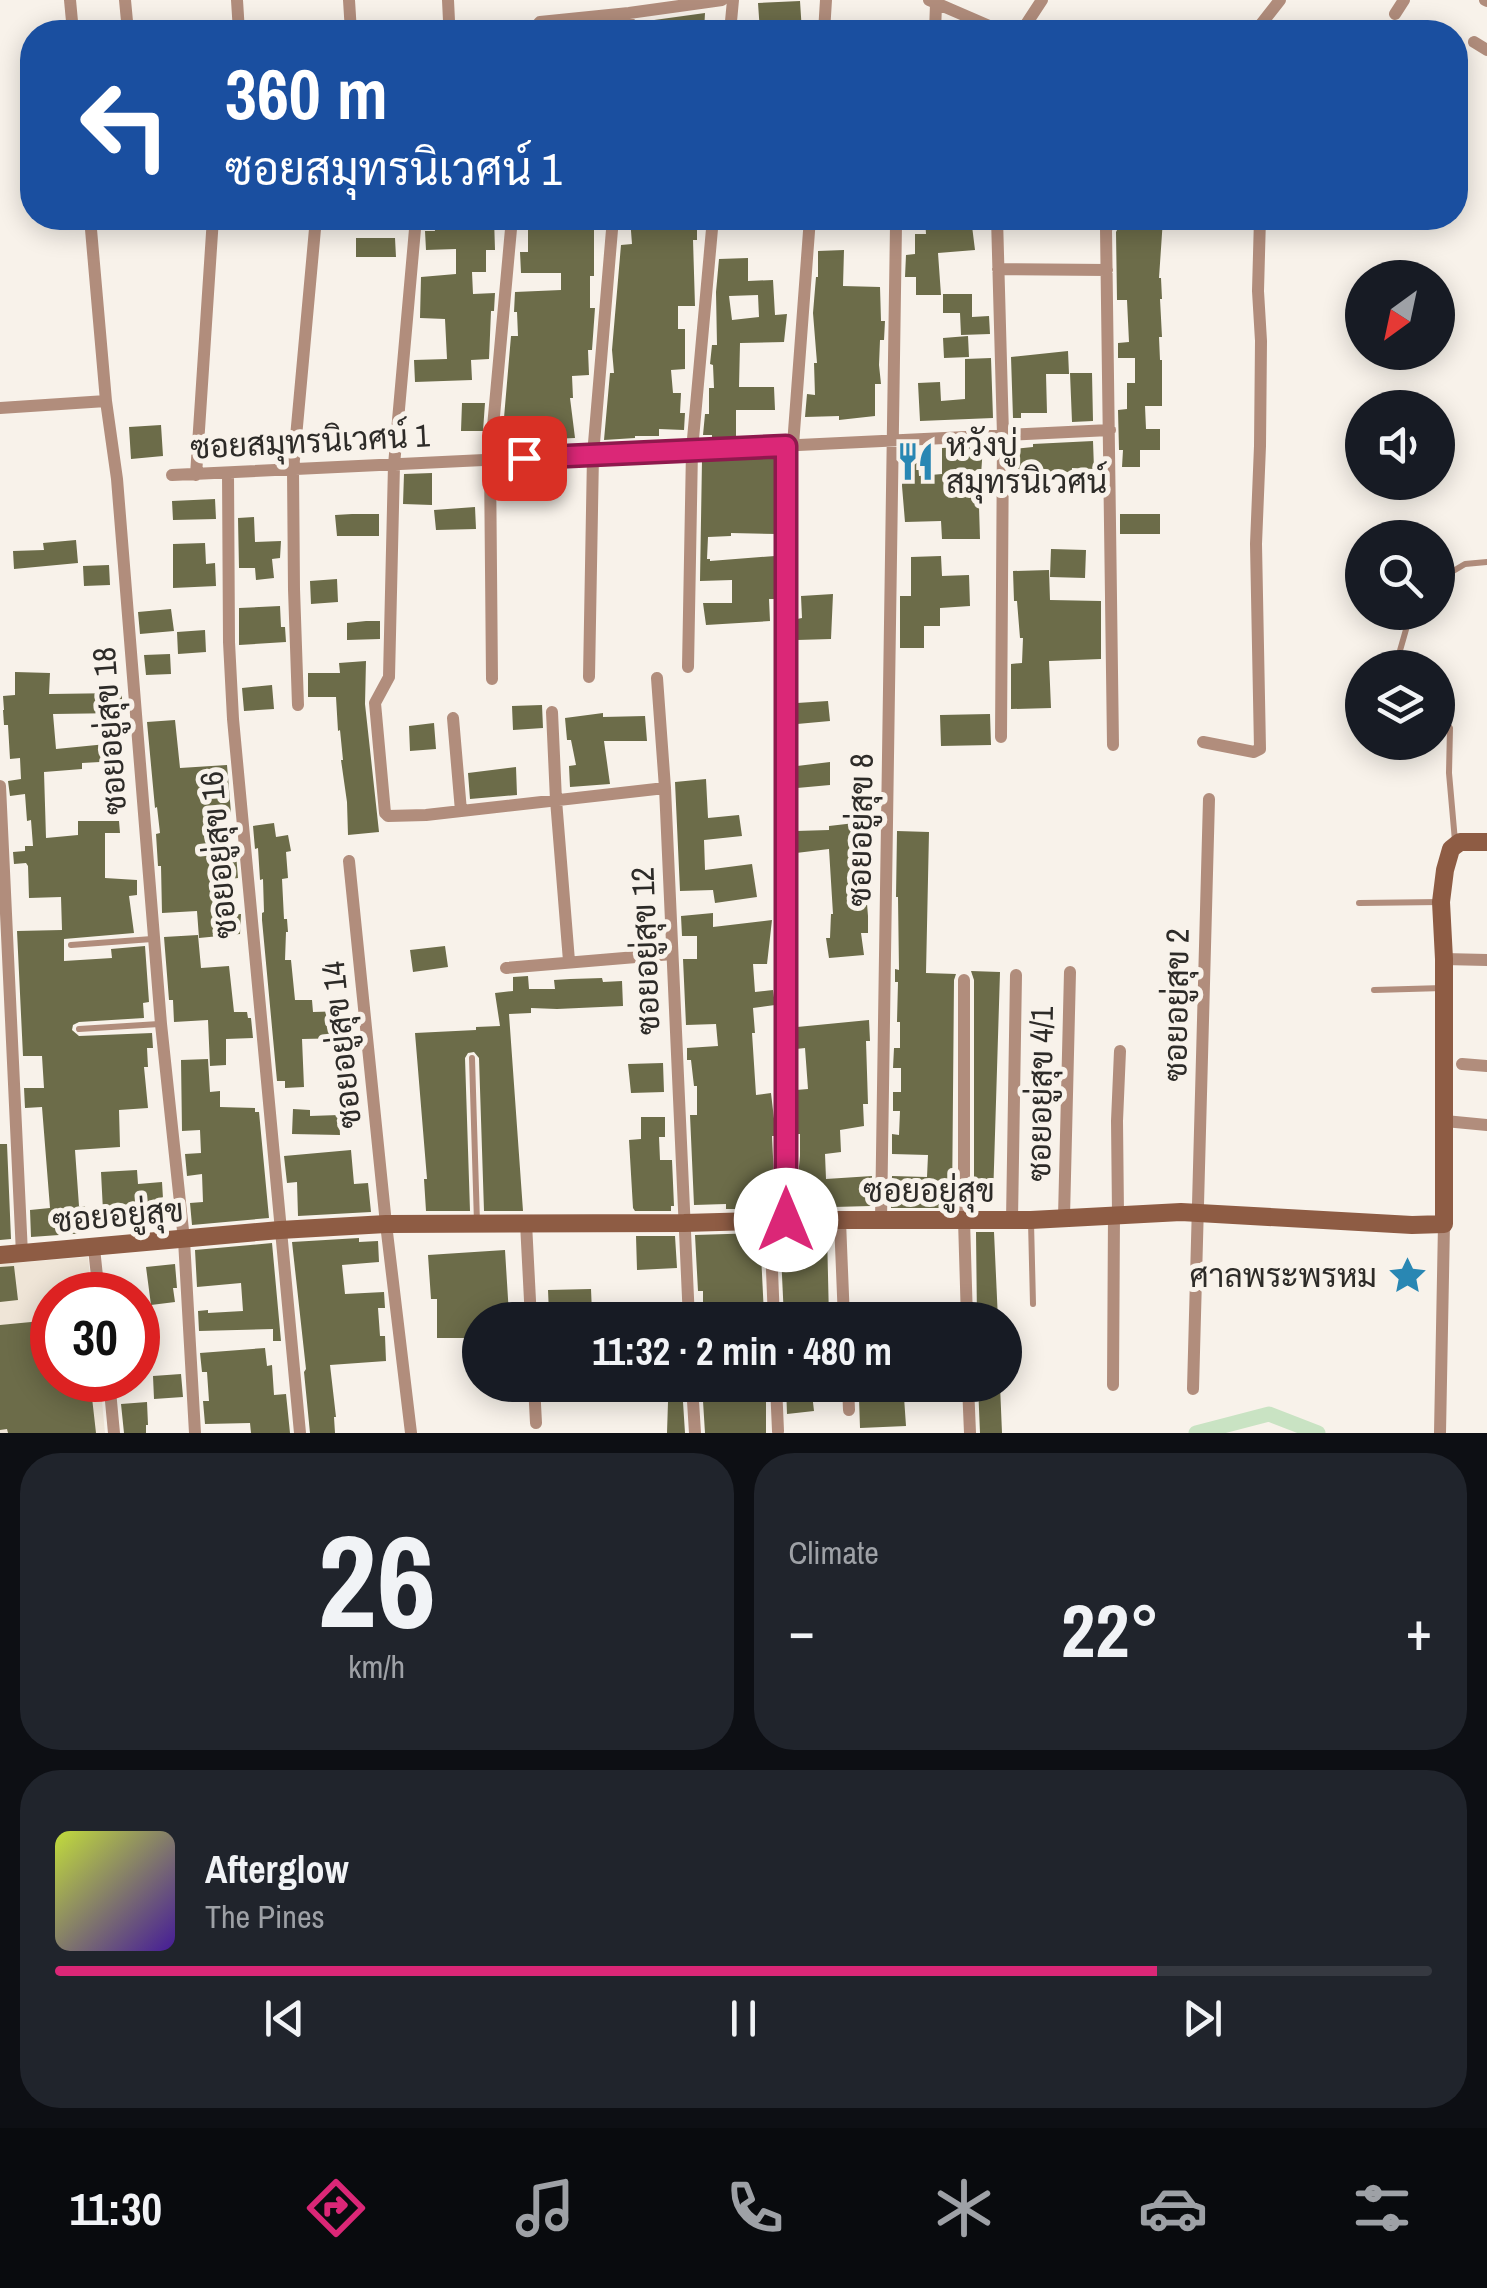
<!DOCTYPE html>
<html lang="en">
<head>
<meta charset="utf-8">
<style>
	:root { --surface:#171b24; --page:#20242c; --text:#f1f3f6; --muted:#9ea1a6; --line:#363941; --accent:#db2777 }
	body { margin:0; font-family:"Archivo Narrow",Sarabun,sans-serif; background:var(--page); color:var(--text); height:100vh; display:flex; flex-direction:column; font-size:38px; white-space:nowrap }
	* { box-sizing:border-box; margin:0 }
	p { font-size:32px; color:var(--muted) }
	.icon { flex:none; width:55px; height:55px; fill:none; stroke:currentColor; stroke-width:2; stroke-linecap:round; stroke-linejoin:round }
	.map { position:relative; height:1433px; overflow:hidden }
	.side { display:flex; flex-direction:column; gap:20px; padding:20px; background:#0d0f14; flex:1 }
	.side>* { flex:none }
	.hud { position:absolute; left:20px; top:20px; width:1448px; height:210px; border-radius:40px; box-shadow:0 5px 25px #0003; background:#1a4fa0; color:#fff; overflow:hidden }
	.needle { width:65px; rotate:213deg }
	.controls { position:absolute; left:1345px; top:260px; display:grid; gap:20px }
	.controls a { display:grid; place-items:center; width:110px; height:110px; border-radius:50%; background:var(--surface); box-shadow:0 5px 25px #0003; font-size:50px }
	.speed { position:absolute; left:30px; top:1272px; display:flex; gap:20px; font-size:50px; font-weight:700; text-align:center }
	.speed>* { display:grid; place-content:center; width:130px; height:130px; border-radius:50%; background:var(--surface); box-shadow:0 5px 25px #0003; line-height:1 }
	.speed .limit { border:15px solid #d22; background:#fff; color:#111 }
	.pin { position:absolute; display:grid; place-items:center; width:85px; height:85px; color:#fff; margin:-42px; border-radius:20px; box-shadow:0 5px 15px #0006 }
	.me { position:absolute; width:110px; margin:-55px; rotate:0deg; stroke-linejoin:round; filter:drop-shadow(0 0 8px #0008) }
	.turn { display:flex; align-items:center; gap:35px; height:210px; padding:0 40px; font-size:45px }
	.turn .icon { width:130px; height:130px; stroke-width:2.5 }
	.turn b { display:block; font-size:70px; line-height:85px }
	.big { font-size:75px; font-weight:800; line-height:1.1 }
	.side .tile { flex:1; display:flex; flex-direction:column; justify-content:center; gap:15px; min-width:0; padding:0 35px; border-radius:40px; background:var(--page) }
	.side .dial { align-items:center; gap:0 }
	.dial b { font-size:130px; line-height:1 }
	.song { display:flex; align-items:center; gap:30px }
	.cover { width:120px; height:120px; border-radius:15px; background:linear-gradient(135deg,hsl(70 70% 55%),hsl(260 70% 35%)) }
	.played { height:10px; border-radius:5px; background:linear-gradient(90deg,var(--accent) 80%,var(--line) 80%) }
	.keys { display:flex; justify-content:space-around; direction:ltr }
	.heat { display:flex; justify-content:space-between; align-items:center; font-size:55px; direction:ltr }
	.side .tiles { flex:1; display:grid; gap:20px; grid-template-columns:1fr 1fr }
	.tile:last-child { grid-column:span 2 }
	.trip { position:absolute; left:462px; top:1302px; width:560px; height:100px; border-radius:50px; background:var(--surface); box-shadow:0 5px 25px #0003; font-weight:800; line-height:100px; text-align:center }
	.tabs { display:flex; height:160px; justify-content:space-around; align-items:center; background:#090b0e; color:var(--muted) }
	.tabs .icon { width:70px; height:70px }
	.tabs .current { color:var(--accent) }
	.tabs b { font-size:45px; color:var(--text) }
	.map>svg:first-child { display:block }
	.built { fill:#efe5d7 }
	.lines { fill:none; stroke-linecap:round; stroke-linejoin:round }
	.canal { stroke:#c9e3c3; stroke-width:15 }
	.building { fill:#6c6c49; fill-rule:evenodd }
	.lane { stroke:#b18d7c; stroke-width:6 }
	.street { stroke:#b18d7c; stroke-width:12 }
	.secondary { stroke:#8e5c44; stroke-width:18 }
	.route-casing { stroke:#8e194d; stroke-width:25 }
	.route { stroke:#db2777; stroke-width:18 }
	.labels { text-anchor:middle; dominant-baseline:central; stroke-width:10; stroke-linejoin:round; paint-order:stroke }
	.street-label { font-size:32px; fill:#2d2b28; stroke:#f8f2ea }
	.poi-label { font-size:32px; fill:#2d2b28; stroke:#f8f2ea; text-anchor:start }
</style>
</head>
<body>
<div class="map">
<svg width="1487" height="1433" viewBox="0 0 1487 1433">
	<rect width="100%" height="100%" fill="#f8f2ea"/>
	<path class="built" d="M88,1257L92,1295H52V1380H100L105,1433H0V1264Z"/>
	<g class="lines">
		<path class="canal" d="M1196,1433L1269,1414L1318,1433"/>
	</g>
	<path class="building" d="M800,1L802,32H760L758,3Z
		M705,13L704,32H647V21Z
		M433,218H494L495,250H486V272H472L473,294L495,293L494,311H491L489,359L471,360L472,380L415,382L414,360L447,359L445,319L420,318L421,277L456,274V249L426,250L425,231H435Z
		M528,218H594V276H590V308H595L592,350H588L589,375L572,376L573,398H570L575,438L502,441L511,336H518L517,312H514L515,292L561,290V273H521L520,252H528Z
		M630,218L697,219V240H693L695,306H678V329H685V369L671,370L673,393H681L680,413H685L684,430L659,429V436H635V438L604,440L610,373H614L612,350L621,245L632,244Z
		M925,218H971L975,250L938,253L941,295H916V277H905L906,255L915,254V234H926Z
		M1123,218L1163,219L1159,278H1161L1162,299H1160L1162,337H1159L1160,360H1162V406H1145L1146,429H1160V450H1140V467H1122L1123,450H1119L1118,410L1127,409V383H1135V358H1118V343L1129,342L1127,300H1117L1116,232Z
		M356,238H395L396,257H356Z
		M844,250L843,286L880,287L881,321H885L884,340H880L879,365L881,384H875V416L839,420V416L805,417L807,394L815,395L814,363H817L813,313L816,277H818V251Z
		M748,258V281L773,280L775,315L787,314L784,342L740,343L739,387H774L775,410H736V438L712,439V435H703L705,414H709V388H714L713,365L710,364L712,345H717L716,292L719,259ZM758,295L759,317L732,320L729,296Z
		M943,294H972V317L989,316L990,334L961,335L960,313H943Z
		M968,336L969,357L944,358L943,338Z
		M1068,351L1069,374H1046L1047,413H1021V418H1013L1011,357Z
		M991,358L993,418L920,421L918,383L940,382L941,401L965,399V359Z
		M1070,373H1092L1093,421L1072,422Z
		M462,403H485L483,431H461Z
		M161,425L163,456L131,459L129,427Z
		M1093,441L1094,469L1072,468V472L1013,477V449L1033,447V444Z
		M983,446L981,475H978L980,539H942L941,521L905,522L902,486L903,450L917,449L919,476L942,474V448Z
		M777,456V534L731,533V536L708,537L707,559H710V561L775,556L777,599H769L770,621L706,625L703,603H732V580L700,581L702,460Z
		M432,473V505L403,504L404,474Z
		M215,499L216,519L173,520L172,501Z
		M475,507L476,529L436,530L434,510Z
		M352,514H379V536H337L335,515Z
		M1120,514H1160V534H1120Z
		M254,517L255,542L281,541L280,558L272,559L274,578L256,580L255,568H239L238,518Z
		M76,540L78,563L14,569L13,551L44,550L43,543Z
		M205,543L206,564L215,563L216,586L173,588V544Z
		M1051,549L1086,550L1085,578L1050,577Z
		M941,556L942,576L969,575L970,606L940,608V626H924V648H900V596H911V557Z
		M109,565L110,585L84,586L83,566Z
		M1049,570L1050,600L1101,601V659L1049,661L1051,708L1011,709V664L1022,663L1023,638H1020L1017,601H1014L1013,571Z
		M337,579L338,602L311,604L310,581Z
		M833,594L831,639L797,640V619L802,618L801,596Z
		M280,606L281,627H285L286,642L239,645V608Z
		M171,609L174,631L140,634L138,612Z
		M366,621H380V639L347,640V623Z
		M205,630L206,652L178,654L177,632Z
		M170,654L171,674L146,675L144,655Z
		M366,661L365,704L379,832L348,835L347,802L341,760H343L340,730L338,731L336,697H308V673H340L339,663Z
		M15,672L50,673L49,694L122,693V713L53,714L56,749L117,743L118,761L82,763V769L44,772L46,838L78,835V821H119L120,833H105V878L137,880V895L129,896L134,933L64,939V961L112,958L111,949L145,946L149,1002L143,1003L144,1018L79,1022L73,1025L72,1030L79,1036L152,1033L153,1048H147L148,1067H144L148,1108L119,1110L120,1147L75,1150L79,1206H85L87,1233L31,1237L30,1210L50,1208L42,1107L25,1108L24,1088H44L42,1056H23L17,931L62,930L61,897L29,898L28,866L26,863L14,864L13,852L25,851V846H33L31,820L27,821L25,794L10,796L8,781L21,779L20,758L10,759L8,725H4L3,710H4L3,696L15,695Z
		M272,685L274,709L244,711L242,688Z
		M828,701L830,721L797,724V703Z
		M542,705L543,728L513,730L512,706Z
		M603,713V717L645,716L647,741H604L610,784L570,787L569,766L576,765L571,740H567L565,718Z
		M990,714L991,745L941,746L940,715Z
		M175,720L180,768L227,765L231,813L221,814L222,843L235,842L238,878L221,880L223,915L241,914L240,934L199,938L197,911L162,913L161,866H158L156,834L160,833L157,807L155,808L147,722Z
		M434,723L436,749L410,751L409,726Z
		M830,762V785L797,788V766Z
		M516,767L517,795L470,799L468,773Z
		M706,779L708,818L739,815L742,836L704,840L705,870L752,864L757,897L715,903L713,890L680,891L675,782Z
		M872,821V867H864L868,916V933H861L864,955L829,958L826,938H830L831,914H833L829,849L796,853V831L829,830V826Z
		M274,823L276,837L288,835L291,851L286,852L288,878L282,879L284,919H287L288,932H286L285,960H291L295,1000H312L313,1012L347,1011L348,1038L302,1039L304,1087L285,1088V1081H277L262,920V913L264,912L263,879L260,880L258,848L255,849L253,826Z
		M897,831L929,832L926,973L956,974L954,980L952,1208H891L892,1176L927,1177L928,1155L892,1154V1134L899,1135L900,1111H893V1092H901V1068H893L894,1048H900V1022H897L898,982H895V969L899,970L898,897H896Z
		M713,913V927L772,920L767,964H753L755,992L773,990L775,1005L753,1008L755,1033H752L756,1095L771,1093L776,1136H772L774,1178L757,1179L760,1199L739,1201V1209H726V1204L694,1205L690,1115H697V1086H694L691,1060H687V1048L718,1046L716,1024L686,1025L683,959H697V936H682L681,916Z
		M198,935L201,968L229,966L234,1012H247L248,1018H251L253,1038L226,1039V1065L210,1066L208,1020L174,1022L173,1000H169L164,937Z
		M445,946L448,967L413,972L410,950Z
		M971,971L1000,972L993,1199H974V980Z
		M528,976L529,989H555L554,980L570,979L602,978L603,982L622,981L623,1006L557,1009L531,1008V1013L509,1014L523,1211H484L479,1058L474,1052L468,1053L465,1058L470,1211H426L424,1179H427L415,1033L476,1030V1027L500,1026L495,993L513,991V977Z
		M869,1020L870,1041H866L868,1104H863L864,1126L840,1130L841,1152L825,1154L826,1179L872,1176L871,1206L796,1208V1177H798L800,1156V1134H796V1090L808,1089L805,1048L796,1049L797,1027Z
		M208,1059L210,1092L220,1091V1107L255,1108V1112H259L269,1218L192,1225L190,1203L203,1202L202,1174L187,1176L185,1154L201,1153L200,1130L182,1131L181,1060Z
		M663,1063L664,1092L631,1093L628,1064Z
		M293,1109L310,1110V1116L339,1115L340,1135L292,1134Z
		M641,1117H665V1137H659L660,1160H672L674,1206H671V1211H635L633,1208L629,1140L641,1139Z
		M0,1144H7L11,1239L0,1240Z
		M351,1150L354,1184L368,1183L371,1212L298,1216L297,1182L287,1183L284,1156Z
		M137,1170L138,1184L162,1182L164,1215L146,1216V1208L103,1211L101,1172Z
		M827,1232L829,1319L784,1318L780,1233Z
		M976,1232H994L998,1320H977Z
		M760,1233L764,1315L731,1317V1320H703V1291H698L695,1235Z
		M636,1236H675L677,1268L637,1270Z
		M359,1238V1242L378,1241L379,1262L342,1265L345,1294L384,1292L385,1308H378L380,1336H385L386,1361L330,1365L336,1417H334L335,1433H310L304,1372L306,1369L292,1242Z
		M272,1243L281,1341H273V1329L199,1331L198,1311L208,1310V1313L243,1311L241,1283L197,1287L195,1250Z
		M505,1250L509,1315H482L480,1338H437V1299H431L428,1255Z
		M175,1264L177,1288H173L175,1302L151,1305L146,1267Z
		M14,1266L18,1300L0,1302V1267Z
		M591,1289L592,1313L549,1314L548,1290Z
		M52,1320V1380H90L96,1433H8L7,1429L0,1430V1325Z
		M265,1348L267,1366L272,1365L274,1395L286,1394L290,1433H251L250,1423L205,1424L203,1401H209L207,1372H202L200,1353Z
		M181,1374L183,1397L154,1399L153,1376Z
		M702,1385H766V1433H705Z
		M786,1385H811L814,1411L787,1414Z
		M978,1385H1000L1002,1433H980Z
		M904,1397L906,1426L860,1428L859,1398Z
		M147,1402L148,1425H146V1433H124L121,1404Z
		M668,1402H683L685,1433H667Z"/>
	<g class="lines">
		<path class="lane" d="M1438,580L1465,564L1487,562
			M1400,668L1399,654L1411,612
			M1438,712L1450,728L1449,773L1455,841
			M1359,903L1440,902
			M71,945L152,939
			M1374,990L1443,988
			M79,1029L159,1024
			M472,1058L477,1223
			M1031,1222L1033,1304"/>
		<path class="street" d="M70,0L73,32
			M125,0L128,32
			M237,0L239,32
			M349,0L351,32
			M448,0L449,21
			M929,0L1003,32
			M1485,0L1487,1
			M1395,14L1404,0
			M531,32L540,22L629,13L722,0
			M628,32L629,13
			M730,32L733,0
			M824,32L826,0
			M935,32L936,4
			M1021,32L1042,0
			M1255,32L1280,0
			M1474,42L1487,50
			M90,218L106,401L117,479L161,1024L184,1240L195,1433
			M416,218L394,465L389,677L375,703L385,813L388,816L426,815L665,788
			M997,218L1003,435L1001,737
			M1113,218L1106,229L1113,745
			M998,269L1107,270
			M0,408L106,401
			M793,445L810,218
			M228,473L229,642L233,719L300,1433
			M172,475L1110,430
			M196,475L213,218
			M688,667L692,450L713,218
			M589,677L593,455L613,218
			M657,678L665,788L689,1320
			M492,679L490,460L512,218
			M298,705L294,589L293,470L316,218
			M552,712L556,800L569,961
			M453,718L461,811
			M1203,742L1254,752L1260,749L1256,544L1260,446L1261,341L1258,291L1260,218
			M0,786L22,1254
			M349,861L386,1224L411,1433
			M1444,959L1487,960
			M506,968L672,954
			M964,980V1220L967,1320
			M1462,1064L1487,1066
			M1445,1121L1487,1125
			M1118,1214L1117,1121L1120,1051
			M1064,1217L1070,972
			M786,1220L787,446
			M1012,1220L1016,975
			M770,1221L774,1320
			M840,1221L844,1320
			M881,1221L896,225
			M526,1223L531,1320
			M94,1248L99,1295
			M109,1380L114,1433
			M534,1385L536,1423
			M692,1385L695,1433
			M776,1385L778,1431
			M848,1385L849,1410
			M968,1385L970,1433
			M1113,1385L1114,1214
			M1193,1389L1209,799
			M1440,1433L1444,1224"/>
		<path class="secondary" d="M0,1255L280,1230L386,1224L684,1223L786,1220H1031L1181,1212L1412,1225L1444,1224V959L1441,902L1445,870L1451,849L1456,845L1460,842H1487"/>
	</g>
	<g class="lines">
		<defs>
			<path id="route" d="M524,458L786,446V1220"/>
		</defs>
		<use href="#route" class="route-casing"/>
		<use href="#route" class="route"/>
	</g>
	<defs>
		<symbol id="restaurant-bare" viewBox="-9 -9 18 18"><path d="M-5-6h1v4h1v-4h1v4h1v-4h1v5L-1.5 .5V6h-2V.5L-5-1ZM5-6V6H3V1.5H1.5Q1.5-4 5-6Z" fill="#2987b3" stroke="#f8f2ea" stroke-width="2.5" paint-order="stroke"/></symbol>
		<symbol id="sight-bare" viewBox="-9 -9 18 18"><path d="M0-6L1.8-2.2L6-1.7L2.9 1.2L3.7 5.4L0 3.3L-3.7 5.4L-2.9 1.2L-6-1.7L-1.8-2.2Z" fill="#2987b3" stroke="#f8f2ea" stroke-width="2.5" paint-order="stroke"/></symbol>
	</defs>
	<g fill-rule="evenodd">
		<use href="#restaurant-bare" x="888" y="434" width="55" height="55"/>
		<use href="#sight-bare" x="1380" y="1248" width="55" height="55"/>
	</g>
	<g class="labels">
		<g class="street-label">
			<text transform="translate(310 441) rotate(-3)">ซอยสมุทรนิเวศน์ 1</text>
			<text transform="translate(109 731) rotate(-94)">ซอยอยู่สุข 18</text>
			<text transform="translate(860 830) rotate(-89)">ซอยอยู่สุข 8</text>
			<text transform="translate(218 855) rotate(-95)">ซอยอยู่สุข 16</text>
			<text transform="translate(645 951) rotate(-92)">ซอยอยู่สุข 12</text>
			<text transform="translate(1176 1005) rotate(-89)">ซอยอยู่สุข 2</text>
			<text transform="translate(341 1045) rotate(-96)">ซอยอยู่สุข 14</text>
			<text transform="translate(1040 1094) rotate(-89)">ซอยอยู่สุข 4/1</text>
			<text x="929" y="1190">ซอยอยู่สุข</text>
			<text transform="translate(118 1215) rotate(-5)">ซอยอยู่สุข</text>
		</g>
		<g class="poi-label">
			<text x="946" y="444">หวังบู่<tspan x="946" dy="37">สมุทรนิเวศน์</tspan></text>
			<text x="1377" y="1275" text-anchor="end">ศาลพระพรหม</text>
		</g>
	</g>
</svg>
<div class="controls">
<a><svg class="needle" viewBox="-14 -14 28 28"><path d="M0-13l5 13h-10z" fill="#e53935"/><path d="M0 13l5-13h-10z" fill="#9ea1a6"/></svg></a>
<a><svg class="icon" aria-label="sound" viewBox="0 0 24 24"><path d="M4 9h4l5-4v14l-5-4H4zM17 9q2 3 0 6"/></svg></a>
<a><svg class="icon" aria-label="search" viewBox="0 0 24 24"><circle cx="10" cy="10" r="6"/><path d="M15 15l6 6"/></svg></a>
<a><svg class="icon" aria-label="layers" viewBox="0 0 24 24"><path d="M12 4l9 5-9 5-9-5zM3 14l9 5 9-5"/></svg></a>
</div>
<div class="speed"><div class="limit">30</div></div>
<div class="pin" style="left:524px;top:458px;background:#d93025"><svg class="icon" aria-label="arrive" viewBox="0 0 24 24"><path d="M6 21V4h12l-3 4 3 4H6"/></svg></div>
<svg class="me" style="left:786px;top:1220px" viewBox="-20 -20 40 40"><circle r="19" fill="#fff"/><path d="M0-13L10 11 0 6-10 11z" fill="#db2777"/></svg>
<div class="trip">11:32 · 2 min · 480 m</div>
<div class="hud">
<div class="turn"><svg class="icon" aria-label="left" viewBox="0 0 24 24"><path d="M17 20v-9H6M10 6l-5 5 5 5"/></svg><div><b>360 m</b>ซอยสมุทรนิเวศน์ 1</div></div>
</div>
</div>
<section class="side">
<div class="tiles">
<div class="tile dial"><b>26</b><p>km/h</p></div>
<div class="tile"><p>Climate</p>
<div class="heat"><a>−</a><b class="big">22°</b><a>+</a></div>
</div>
<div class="tile">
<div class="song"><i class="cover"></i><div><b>Afterglow</b><p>The Pines</p></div></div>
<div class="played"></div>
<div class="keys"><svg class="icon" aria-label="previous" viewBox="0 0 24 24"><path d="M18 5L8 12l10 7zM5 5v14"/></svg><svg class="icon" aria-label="pause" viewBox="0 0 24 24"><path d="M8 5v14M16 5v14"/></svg><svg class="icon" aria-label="next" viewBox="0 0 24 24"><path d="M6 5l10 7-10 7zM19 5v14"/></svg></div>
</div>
</div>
</section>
<nav class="tabs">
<b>11:30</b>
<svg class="icon current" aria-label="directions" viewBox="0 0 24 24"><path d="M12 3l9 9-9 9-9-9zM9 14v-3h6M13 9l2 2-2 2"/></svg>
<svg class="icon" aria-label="music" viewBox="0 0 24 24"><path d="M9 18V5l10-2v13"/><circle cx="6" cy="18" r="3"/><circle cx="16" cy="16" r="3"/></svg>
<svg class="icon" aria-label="phone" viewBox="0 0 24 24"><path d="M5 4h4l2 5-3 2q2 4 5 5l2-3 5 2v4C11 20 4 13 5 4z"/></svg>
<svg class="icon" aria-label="climate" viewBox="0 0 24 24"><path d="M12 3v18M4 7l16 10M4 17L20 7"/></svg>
<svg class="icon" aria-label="car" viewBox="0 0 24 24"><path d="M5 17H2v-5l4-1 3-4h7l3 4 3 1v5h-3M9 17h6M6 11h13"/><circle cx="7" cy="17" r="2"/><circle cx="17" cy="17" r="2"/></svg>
<svg class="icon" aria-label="filters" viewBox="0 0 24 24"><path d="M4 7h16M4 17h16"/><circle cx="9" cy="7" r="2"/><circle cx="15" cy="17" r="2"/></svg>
</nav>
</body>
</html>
